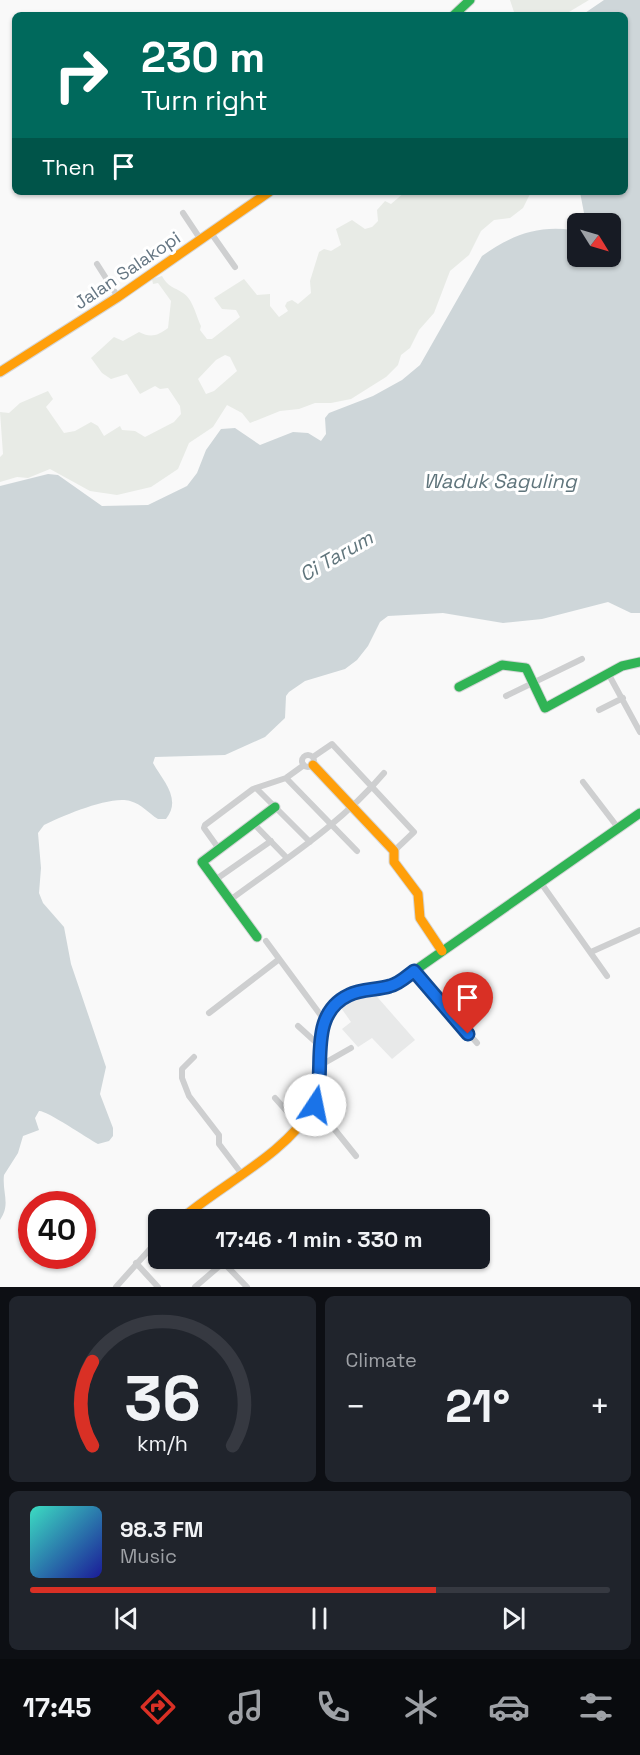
<!DOCTYPE html>
<html lang="en">
<head>
<meta charset="utf-8">
<style>
	:root { --surface:#171b24; --page:#20242c; --text:#f1f3f6; --muted:#9ea1a6; --line:#363941; --accent:#d93025 }
	body { margin:0; font-family:"Space Grotesk",sans-serif; background:var(--page); color:var(--text); height:100vh; display:flex; flex-direction:column; font-size:22px; white-space:nowrap }
	* { box-sizing:border-box; margin:0 }
	p { font-size:20px; color:var(--muted) }
	.icon { flex:none; width:33px; height:33px; fill:none; stroke:currentColor; stroke-width:2; stroke-linecap:round; stroke-linejoin:round }
	.map { position:relative; height:1287px; overflow:hidden }
	.drawer { display:flex; flex-direction:column; gap:9px; padding:9px; background:#0d0f14; flex:1 }
	.drawer>* { flex:none }
	.top-card { position:absolute; left:12px; top:12px; width:616px; height:183px; border-radius:9px; box-shadow:0 2px 4px #0004; background:#00695c; color:#fff; overflow:hidden }
	.needle { width:39px; rotate:127deg }
	.fabs { position:absolute; left:567px; top:213px; display:grid; gap:12px }
	.fabs a { display:grid; place-items:center; width:54px; height:54px; border-radius:9px; background:var(--surface); box-shadow:0 2px 4px #0004; font-size:30px }
	.speed { position:absolute; left:18px; top:1191px; display:flex; gap:12px; font-size:30px; font-weight:700; text-align:center }
	.speed>* { display:grid; place-content:center; width:78px; height:78px; border-radius:50%; background:var(--surface); box-shadow:0 2px 4px #0004; line-height:1 }
	.speed .limit { border:9px solid #d22; background:#fff; color:#111 }
	.pin { position:absolute; display:grid; place-items:center; width:51px; height:51px; color:#fff; margin:-62px -26px; border-radius:50% 50% 50% 0; rotate:-45deg; box-shadow:0 0 6px #0007 }
	.pin .icon { rotate:45deg }
	.me { position:absolute; width:66px; margin:-33px; rotate:11deg; stroke-linejoin:round; filter:drop-shadow(0 0 4px #0008) }
	.turn { display:flex; align-items:center; gap:21px; height:126px; padding:0 30px; font-size:27px }
	.turn .icon { width:78px; height:78px; stroke-width:2.5 }
	.turn b { display:block; font-size:42px; line-height:51px }
	.then { display:flex; align-items:center; height:57px; padding:0 30px; background:#0003; gap:12px; font-size:22px }
	.big { font-size:45px; font-weight:700; line-height:1.1 }
	.drawer .widget { flex:1; display:flex; flex-direction:column; justify-content:center; gap:9px; min-width:0; padding:0 21px; border-radius:9px; background:var(--page) }
	.drawer .dial { align-items:center; gap:0 }
	.dial svg { height:156px; overflow:visible; fill:none; stroke:var(--line); stroke-width:7; stroke-linecap:round; text-anchor:middle }
	.dial text { fill:var(--text); stroke:none }
	.song { display:flex; align-items:center; gap:18px }
	.cover { width:72px; height:72px; border-radius:9px; background:linear-gradient(135deg,hsl(170 70% 55%),hsl(240 70% 35%)) }
	.played { height:6px; border-radius:3px; background:linear-gradient(90deg,var(--accent) 70%,var(--line) 70%) }
	.keys { display:flex; justify-content:space-around; direction:ltr }
	.heat { display:flex; justify-content:space-between; align-items:center; font-size:33px; direction:ltr }
	.drawer .tiles { flex:1; display:grid; gap:9px; grid-template-columns:1fr 1fr }
	.widget:last-child { grid-column:span 2 }
	.trip { position:absolute; left:148px; top:1209px; width:342px; height:60px; border-radius:9px; background:var(--surface); box-shadow:0 2px 4px #0004; font-weight:700; line-height:60px; text-align:center }
	.tabs { display:flex; height:96px; justify-content:space-around; align-items:center; background:#090b0e; color:var(--muted) }
	.tabs .icon { width:42px; height:42px }
	.tabs .current { color:var(--accent) }
	.tabs b { font-size:27px; color:var(--text) }
	.map>svg:first-child { display:block }
	.built { fill:#e8e9e9 }
	.green { fill:#e8ebe6; fill-rule:evenodd }
	.water { fill:#ced6d9 }
	.lines { fill:none; stroke-linecap:round; stroke-linejoin:round }
	.fast-casing { stroke:#d5d6d7; stroke-width:11 }
	.slow-casing { stroke:#d5d6d7; stroke-width:11 }
	.street { stroke:#cecfd0; stroke-width:6 }
	.fast { stroke:#30b455; stroke-width:9 }
	.slow { stroke:#ff9f0a; stroke-width:9 }
	.route-casing { stroke:#114b97; stroke-width:15 }
	.route { stroke:#1a73e8; stroke-width:10 }
	.labels { text-anchor:middle; dominant-baseline:central; stroke-width:6; stroke-linejoin:round; paint-order:stroke }
	.street-label { font-size:18px; fill:#657683; stroke:#fff }
	.water-label { font-size:20px; font-style:italic; fill:#60757c; stroke:#fff }
</style>
</head>
<body>
<div class="map">
<svg width="640" height="1287" viewBox="0 0 640 1287">
	<rect width="100%" height="100%" fill="#f9f9f9"/>
	<path class="built" d="M372,991L415,1040L392,1059L372,1038L358,1047L342,1029L351,1022L339,1005Z"/>
	<path class="green" d="M510,0H589L564,15H515Z
		M405,192H530V194L523,208L510,218L494,220L481,231L469,255L450,271L434,313L419,330L410,348L401,355L398,365L386,377L351,399L331,403H315L299,409L280,411L250,423L242,413L227,405L213,427L189,443L178,469L151,487L117,495L90,491L50,469L28,478L17,477L0,482V457L3,454L0,412L9,413L20,403L48,391L53,399L46,407L64,433L75,431L91,422L98,426L104,436L120,426L122,430L135,431L145,437L174,422L181,414L180,406L168,388L160,389L155,386L140,394L127,374L111,379L102,373L91,358L114,337L123,341L139,332C151,338 157,336 168,328L171,301L158,283L153,284L152,279L162,276C168,287 174,287 183,293C193,299 196,316 201,326L200,330L207,339H212L240,317L236,310L222,309L214,298L244,279L257,295L270,294V306L279,317L288,311L285,306L287,302L292,300L298,304L311,293L310,281L319,252L324,249L331,251L341,245L336,229L352,220L365,229L372,227L378,221L377,210L385,201L391,204ZM225,355L230,357L237,371L214,391L206,394L198,379L216,360Z"/>
	<path class="water" d="M604,0H640V613H631L608,602L542,619L503,623L443,613L388,616L380,622L368,646L357,660L345,669L305,681L289,692L286,696L285,718L265,737L225,755L155,757L153,763C163,781 182,799 166,819H158C148,813 142,804 130,801C111,795 62,816 44,825L38,833L41,868L39,893L43,903L64,927L71,964L106,1067L100,1094L113,1128V1136L109,1141L98,1144C87,1138 46,1110 39,1111L35,1118L39,1130L23,1136L18,1153L4,1175C2,1193 11,1204 0,1220V486L48,474L58,475L102,506L148,505L187,486L197,473L206,450L221,429L235,428L260,445L293,432L308,433L321,441L326,434L325,418L329,413L373,396L402,380L420,365L482,256C510,236 537,225 572,230L577,227L578,256H610V224L580,223L584,213L580,192H626V15H582Z"/>
	<g class="lines">
		<defs>
			<path id="fast" d="M454,15L470,0
				M459,687L502,665L526,668L545,708L622,666L640,662
				M257,937L202,862L275,807
				M358,992L397,983L640,813"/>
			<path id="slow" d="M0,372L118,297L269,192
				M313,765L394,851V862L418,894L420,918L442,951
				M180,1220C220,1185 286,1154 312,1108C332,1071 303,1007 358,992"/>
		</defs>
		<use href="#fast" class="fast-casing"/>
		<use href="#slow" class="slow-casing"/>
		<path class="street" d="M183,213L201,240
			M211,233L235,267
			M97,264L118,297
			M609,675L640,732
			M506,696L582,659
			M599,710L623,698
			M302 761a6 6 0 1 1 12 0a6 6 0 1 1-12 0Z
			M313,757L332,744L414,832L394,851
			M286,778L357,851
			M583,782L619,829
			M257,789L310,842
			M253,823L287,858
			M219,849L204,828L205,825L253,789L286,778L304,765
			M215,880L271,841
			M541,883L607,976
			M230,900C284,860 340,825 384,773
			M266,941L325,1021
			M591,952L640,930
			M414,971L477,1043
			M209,1013L278,960
			M298,1026L320,1046
			M194,1057L182,1069V1078L189,1096L219,1135V1144L241,1173
			M321,1065L351,1048
			M275,1098L300,1126
			M315,1105L356,1156
			M219,1258L247,1287
			M136,1263L158,1287
			M116,1287L159,1239
			M195,1287L223,1263"/>
		<use href="#fast" class="fast"/>
		<use href="#slow" class="slow"/>
	</g>
	<g class="lines">
		<defs>
			<path id="route" d="M315,1105C327,1070 306,1015 349,995C361,989 377,990 390,986C399,984 406,977 414,971L468,1034"/>
		</defs>
		<use href="#route" class="route-casing"/>
		<use href="#route" class="route"/>
	</g>
	<g class="labels">
		<g class="street-label">
			<text transform="translate(127 270) rotate(-34)">Jalan Salakopi</text>
		</g>
		<g class="water-label">
			<text x="500" y="481">Waduk Saguling</text>
			<text transform="translate(336 556) rotate(-30)">Ci Tarum</text>
		</g>
	</g>
</svg>
<div class="fabs">
<a><svg class="needle" viewBox="-14 -14 28 28"><path d="M0-13l5 13h-10z" fill="#e53935"/><path d="M0 13l5-13h-10z" fill="#9ea1a6"/></svg></a>
</div>
<div class="speed"><div class="limit">40</div></div>
<div class="pin" style="left:468px;top:1034px;background:#d93025"><svg class="icon" aria-label="arrive" viewBox="0 0 24 24"><path d="M6 21V4h12l-3 4 3 4H6"/></svg></div>
<svg class="me" style="left:315px;top:1105px" viewBox="-20 -20 40 40"><circle r="19" fill="#fff"/><path d="M0-13L10 11 0 6-10 11z" fill="#1a73e8"/></svg>
<div class="trip">17:46 · 1 min · 330 m</div>
<div class="top-card">
<div class="turn"><svg class="icon" aria-label="right" viewBox="0 0 24 24"><path d="M7 20v-9h11M14 6l5 5-5 5"/></svg><div><b>230 m</b>Turn right</div></div>
<div class="then">Then<svg class="icon" aria-label="arrive" viewBox="0 0 24 24"><path d="M6 21V4h12l-3 4 3 4H6"/></svg></div>
</div>
</div>
<section class="drawer">
<div class="tiles">
<div class="widget dial"><svg viewBox="0 0 100 80">
<path d="M14 69A42 42 0 1 1 86 69"/>
<path d="M14 69A42 42 0 0 1 14 26" stroke="#d93025"/>
<text x="50" y="56" font-size="32" font-weight="700">36</text>
<text x="50" y="72" font-size="11">km/h</text>
</svg></div>
<div class="widget"><p>Climate</p>
<div class="heat"><a>−</a><b class="big">21°</b><a>+</a></div>
</div>
<div class="widget">
<div class="song"><i class="cover"></i><div><b>98.3 FM</b><p>Music</p></div></div>
<div class="played"></div>
<div class="keys"><svg class="icon" aria-label="previous" viewBox="0 0 24 24"><path d="M18 5L8 12l10 7zM5 5v14"/></svg><svg class="icon" aria-label="pause" viewBox="0 0 24 24"><path d="M8 5v14M16 5v14"/></svg><svg class="icon" aria-label="next" viewBox="0 0 24 24"><path d="M6 5l10 7-10 7zM19 5v14"/></svg></div>
</div>
</div>
</section>
<nav class="tabs">
<b>17:45</b>
<svg class="icon current" aria-label="directions" viewBox="0 0 24 24"><path d="M12 3l9 9-9 9-9-9zM9 14v-3h6M13 9l2 2-2 2"/></svg>
<svg class="icon" aria-label="music" viewBox="0 0 24 24"><path d="M9 18V5l10-2v13"/><circle cx="6" cy="18" r="3"/><circle cx="16" cy="16" r="3"/></svg>
<svg class="icon" aria-label="phone" viewBox="0 0 24 24"><path d="M5 4h4l2 5-3 2q2 4 5 5l2-3 5 2v4C11 20 4 13 5 4z"/></svg>
<svg class="icon" aria-label="climate" viewBox="0 0 24 24"><path d="M12 3v18M4 7l16 10M4 17L20 7"/></svg>
<svg class="icon" aria-label="car" viewBox="0 0 24 24"><path d="M5 17H2v-5l4-1 3-4h7l3 4 3 1v5h-3M9 17h6M6 11h13"/><circle cx="7" cy="17" r="2"/><circle cx="17" cy="17" r="2"/></svg>
<svg class="icon" aria-label="filters" viewBox="0 0 24 24"><path d="M4 7h16M4 17h16"/><circle cx="9" cy="7" r="2"/><circle cx="15" cy="17" r="2"/></svg>
</nav>
</body>
</html>
